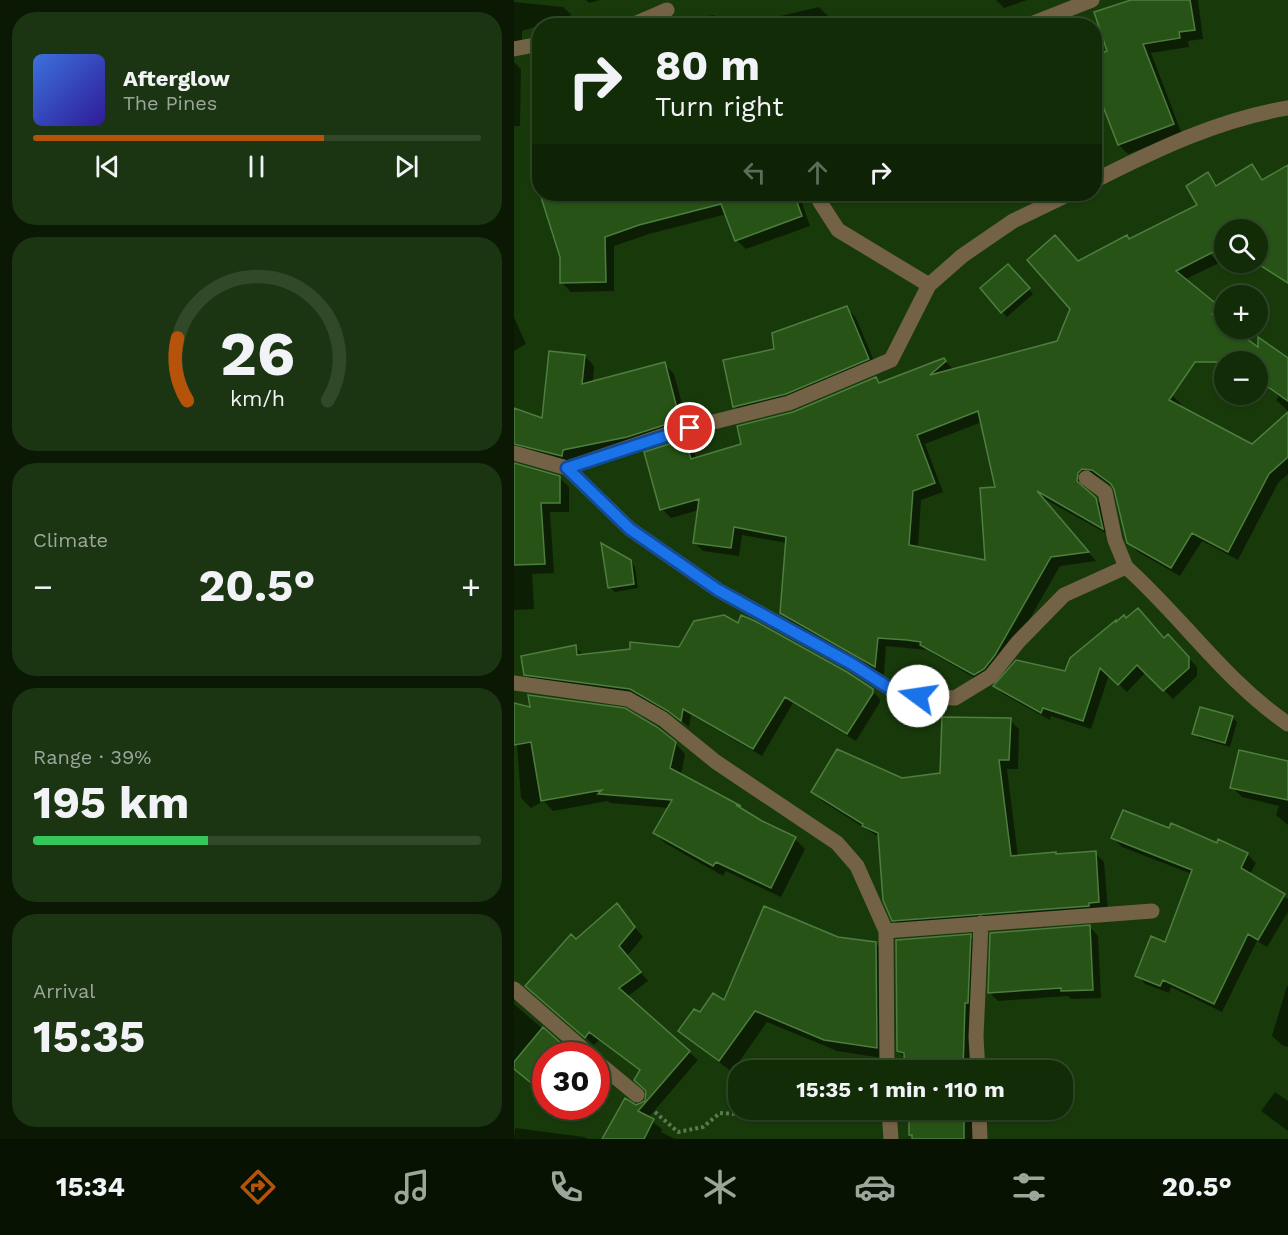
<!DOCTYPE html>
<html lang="en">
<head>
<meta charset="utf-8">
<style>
	:root { --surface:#122c08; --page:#1b3412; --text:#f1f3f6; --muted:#9ca79c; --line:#314829; --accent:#b45309 }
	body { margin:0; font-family:"Work Sans",sans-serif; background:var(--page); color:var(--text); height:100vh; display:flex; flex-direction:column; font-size:22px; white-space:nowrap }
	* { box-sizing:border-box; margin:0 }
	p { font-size:20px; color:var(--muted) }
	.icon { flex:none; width:33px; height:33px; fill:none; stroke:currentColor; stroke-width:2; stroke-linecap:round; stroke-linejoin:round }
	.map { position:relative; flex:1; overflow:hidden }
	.sheet { display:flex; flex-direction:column; gap:12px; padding:12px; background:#0a1804; width:514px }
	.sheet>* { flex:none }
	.banner { position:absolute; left:18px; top:18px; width:570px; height:183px; border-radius:24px; box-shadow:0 2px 4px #0004,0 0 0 2px var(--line); background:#122c08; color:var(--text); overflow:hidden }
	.buttons { position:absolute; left:700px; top:219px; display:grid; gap:12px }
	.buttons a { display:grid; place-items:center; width:54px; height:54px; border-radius:50%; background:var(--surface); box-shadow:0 2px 4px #0004,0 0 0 2px var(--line); font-size:30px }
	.speed { position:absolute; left:18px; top:1042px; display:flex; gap:12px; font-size:30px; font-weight:700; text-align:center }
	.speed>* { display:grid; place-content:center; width:78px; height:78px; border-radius:50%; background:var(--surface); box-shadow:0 2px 4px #0004,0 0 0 2px var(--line); line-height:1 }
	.speed .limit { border:9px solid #d22; background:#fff; color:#111 }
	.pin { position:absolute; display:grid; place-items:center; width:51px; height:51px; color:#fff; margin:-26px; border:3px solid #fff; border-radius:50%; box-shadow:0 2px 6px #0007 }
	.me { position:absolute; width:66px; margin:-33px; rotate:284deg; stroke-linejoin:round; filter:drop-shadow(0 0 4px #0008) }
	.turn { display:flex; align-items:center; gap:21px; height:126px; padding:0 24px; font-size:27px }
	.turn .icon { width:78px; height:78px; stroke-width:2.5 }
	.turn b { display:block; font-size:42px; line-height:51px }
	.lanes { display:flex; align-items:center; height:57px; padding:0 24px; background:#0003; justify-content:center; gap:30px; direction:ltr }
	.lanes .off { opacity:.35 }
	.big { font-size:45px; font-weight:700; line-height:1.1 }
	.sheet .card { flex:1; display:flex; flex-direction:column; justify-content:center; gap:9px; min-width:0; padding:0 21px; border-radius:24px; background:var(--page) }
	.sheet .dial { align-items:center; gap:0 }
	.dial svg { height:156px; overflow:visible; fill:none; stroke:var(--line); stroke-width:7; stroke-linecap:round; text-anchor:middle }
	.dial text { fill:var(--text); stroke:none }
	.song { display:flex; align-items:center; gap:18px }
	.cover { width:72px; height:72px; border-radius:9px; background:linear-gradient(135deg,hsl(220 70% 55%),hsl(250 70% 35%)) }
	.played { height:6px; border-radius:3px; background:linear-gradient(90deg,var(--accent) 65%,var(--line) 65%) }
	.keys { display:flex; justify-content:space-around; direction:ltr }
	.heat { display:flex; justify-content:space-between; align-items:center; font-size:33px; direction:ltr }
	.charge { height:9px; border-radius:4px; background:linear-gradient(90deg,#34c759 39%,var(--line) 0) }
	.trip { position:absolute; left:214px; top:1060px; width:345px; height:60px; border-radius:24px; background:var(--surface); box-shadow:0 2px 4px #0004,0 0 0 2px var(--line); font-weight:700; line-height:60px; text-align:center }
	.menu { display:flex; height:96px; justify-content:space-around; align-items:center; background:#071203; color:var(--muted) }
	.menu .icon { width:42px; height:42px }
	.menu .active { color:var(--accent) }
	.menu b { font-size:27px; color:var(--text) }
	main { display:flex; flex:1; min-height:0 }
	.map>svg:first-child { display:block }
	.shadow { fill:#0007; fill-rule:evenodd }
	.building { fill:#275416; stroke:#4e7e3f; stroke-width:1.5; fill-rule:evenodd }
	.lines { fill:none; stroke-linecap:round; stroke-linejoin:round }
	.path { stroke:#5a7a4f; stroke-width:4; stroke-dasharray:3 3; stroke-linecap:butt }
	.minor { stroke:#746246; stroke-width:15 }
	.route-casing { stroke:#114b97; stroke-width:15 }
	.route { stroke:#1a73e8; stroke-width:10 }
</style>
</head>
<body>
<main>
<section class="sheet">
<div class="card">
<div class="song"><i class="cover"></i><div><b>Afterglow</b><p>The Pines</p></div></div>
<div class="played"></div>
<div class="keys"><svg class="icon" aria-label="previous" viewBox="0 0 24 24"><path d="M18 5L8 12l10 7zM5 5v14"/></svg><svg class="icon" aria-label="pause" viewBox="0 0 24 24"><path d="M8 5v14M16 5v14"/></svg><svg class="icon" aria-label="next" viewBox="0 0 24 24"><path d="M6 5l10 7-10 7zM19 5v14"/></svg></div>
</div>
<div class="card dial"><svg viewBox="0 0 100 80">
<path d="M14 69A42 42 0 1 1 86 69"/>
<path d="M14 69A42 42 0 0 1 9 37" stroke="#b45309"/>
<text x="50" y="56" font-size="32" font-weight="700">26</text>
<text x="50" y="72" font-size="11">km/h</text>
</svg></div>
<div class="card"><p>Climate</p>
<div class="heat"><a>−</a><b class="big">20.5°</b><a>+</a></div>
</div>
<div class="card"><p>Range · 39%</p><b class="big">195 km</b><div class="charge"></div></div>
<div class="card"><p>Arrival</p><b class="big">15:35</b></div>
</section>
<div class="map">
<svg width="774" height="1139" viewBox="0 0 774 1139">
	<rect width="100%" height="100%" fill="#183a0b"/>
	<path class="shadow" d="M72,0H86L75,3Z
		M482,0H513L490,8Z
		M622,0H684L689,39L674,41L675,47L637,53L668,134L614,154L605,145L595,52Z
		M0,2L49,7L58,15L8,31V49L2,51L0,60Z
		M305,7L315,17L317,26H264L262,17Z
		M200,15L210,26H173L172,20Z
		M0,62L7,69L6,126H0Z
		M26,156V188L16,159Z
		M738,166L750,180L744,244V230L711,220L689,247L705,263L670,280L711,314V318L707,323L711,325V328L749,352L774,360V411L762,400L765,396L744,381V362L690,343L658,395L667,404L665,407L739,446L774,414V474L764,483L724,560L688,541L666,576L624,552L614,542L602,489L584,477L573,481L571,490L591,508L597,536L527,497L582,561L546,566L490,664L469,683L413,650L403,649L372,646L370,675L277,622L268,613L273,543L228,535L225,556L189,551L180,542L185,510L157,518L148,509L171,441L180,450L182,459L229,445L279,413L362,379L367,384L430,360L440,370L544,342L558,309L565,263L616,240L685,205L694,174L705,187ZM468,422L483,488L473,562L404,548L407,500L429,492L411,444Z
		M27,194H285L296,226L232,249L222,240L213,214L135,234L100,246V291L57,292L47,282L45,207L29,200Z
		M490,194H517L497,200Z
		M499,271L519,294L493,317L468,288Z
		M333,308L342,318L363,368L230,416L221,406L261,350Z
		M0,317L12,344L0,351Z
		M71,356L80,366L79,382L150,364L160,374L175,430L57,465L0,460V464V409L29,420Z
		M0,465L45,477L55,487V512H36L40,573L18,574L20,609L0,610Z
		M116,561L121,567L124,588L101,592L96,587Z
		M654,636L683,667V676L659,699L632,672L613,692L595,675L577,729L537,716L536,720L489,694L481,686L552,672L650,640Z
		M61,647L69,655L358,690L366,699V702L342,741L279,703L248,756L177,715L175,727L164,718L125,697L19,682L11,674Z
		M0,705L161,743L171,754L167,775L226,807L234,815L281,839L291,849L267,897L212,871L209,876L151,843L141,833L155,808L96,803L94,801L39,811L30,801L17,808L7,798Z
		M718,717L723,722L716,747L685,738L680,734Z
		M496,720L505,729L504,769H493L504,857L581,853L590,862L594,910L389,929L379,920L366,838L308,801L299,792L428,775Z
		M774,775V825L762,815L765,806L728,797L718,787Z
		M656,830L733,854L742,863L736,874L774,899V912L753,947L743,941L708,1012L657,987L655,993L631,984L623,975L652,944L678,874L608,847L599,838Z
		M102,905L129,937L113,956L134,981L113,997L184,1060L134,1118L148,1129L147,1132L161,1139H90L122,1106L131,1103L134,1097L127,1071L85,1040L80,1045L22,994L62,941Z
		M576,927L584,936L587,998L557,999L554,996L484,1001L475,992Z
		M456,936L466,946L459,1071H392V1059L384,1051Z
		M323,939L362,943L374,955V1059L323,1051L253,1022L218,1072L178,1042L166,1030L210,1002Z
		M773,986H774V1047L768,1045L758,1036Z
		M0,1004L60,1056H32V1095L0,1070Z
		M761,1092L774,1101V1131L747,1111Z
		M404,1110H461L462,1139H406Z
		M1,1128L70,1137L74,1139H0Z"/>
	<path class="building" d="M617,0H676L681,30L665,32L666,38L629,44L660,124L604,145L580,83V56L593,51L580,12Z
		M738,164L748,180L774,165V283L741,262H744V230H711V246L662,271L705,306L698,314L711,323V328H718L744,347V337L774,358V401L744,380V362H681L655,400L738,444L774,412V457L755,474L714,552L678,533L657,568L613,543L600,489L597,484L578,470L568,469L564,473L563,481L582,498L589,529L523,491L575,552L537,557L481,655L470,669L460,675L406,645L407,642L393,640L364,638L361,667L266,613L272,537L220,527L217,548L179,543L185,499L146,510L130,452L171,439L177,459L227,444L223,426L279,412L362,377L365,383L430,358L432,361L416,375L543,341L556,309L513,260L541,235L564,261L613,235L615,239L683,205L672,186L694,172L702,186ZM464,411L481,487L466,488L471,560L395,545L399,491L421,483L403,435Z
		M26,194H280L288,216L221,241L207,204L125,225L91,237L92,282L46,283V257Z
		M494,264L516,288L487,313L466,288Z
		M333,306L355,359L272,394L219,407L209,360L260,349L258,333Z
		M35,351L71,355L68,384L151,362L166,420L113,437L49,450L48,456L0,444V408L28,418Z
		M0,463L46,476V503H27L31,564L0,565Z
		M87,543L117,560L120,584L94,588Z
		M624,608L650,638L654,634L675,657V668L649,691L623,665L604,685L586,668L569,721L529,708L527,713L479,686L502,660L551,671L556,658L602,620V622L610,615L612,618Z
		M210,615L224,623L227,615L241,621L333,672L359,689V693L333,734L271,697L239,749L169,709L167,721L154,711L116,689L10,675L7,656L62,645L63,655L116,649V642L165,647L180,621Z
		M14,695L111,708L143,727L162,742L156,768L227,806L222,805L248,821L282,837L257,888L202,862L199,866L139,833L158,800L84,794L88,790L27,801L17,742L0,745V703L16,707Z
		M686,707L719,716L711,743L678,734Z
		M428,717L497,718L495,760H485L497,856L542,852V854L582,851L585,902L575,903V906L378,921L369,900L364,833L348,826L349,824L297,792L323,749L388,778L426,773Z
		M725,750L774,761V800L716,788Z
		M609,810L655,828L657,823L703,843L704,839L734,853L727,868L771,894L744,940L734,934L700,1004L649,980L646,986L621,976L637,936L651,942L678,870L597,838Z
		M103,903L121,927L105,946L127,972L105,988L176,1051L124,1111L140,1119L130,1139H88L111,1098L122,1105L131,1101L132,1091L120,1080L126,1070L75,1032L71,1038L11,986L57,934L62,939Z
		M250,906L324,937L362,942L363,1048L310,1040L241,1011L205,1061L164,1031L180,1009L186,1012L199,993L210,1000Z
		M576,925L579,990L547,991V988L474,993L476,933Z
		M457,934L454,1003H451L449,1071H391L390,1053L383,1051L382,940Z
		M29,1027L58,1053L56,1056H32V1095L0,1069V1062Z
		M395,1110H450V1139H398V1135H395Z"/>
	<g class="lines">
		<path class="path" d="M318,1071L349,1066
			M141,1112L164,1132L189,1127L206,1113L222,1114L229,1110"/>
		<path class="minor" d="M116,26L153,10
			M512,26L578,0
			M0,49L26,44
			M580,181C641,150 706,119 774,108
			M304,194L306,202L324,230L415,285
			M0,453L53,468L116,529L204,590L338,664L386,695L441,698L477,676L504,642L550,595L612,567C668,617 710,680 774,724
			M53,468L156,433L275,403L377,360L415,285L448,256L499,221L555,194
			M572,478L591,492L601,540L612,567
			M0,683L114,699L149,719L202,762L323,843L343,866L372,931L373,1071
			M372,931L638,911
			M0,989L77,1056
			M82,1061L123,1095
			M464,1071L462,1037L467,923
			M375,1110L377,1139
			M465,1110L466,1139"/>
	</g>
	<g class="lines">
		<defs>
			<path id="route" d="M176,428L53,468L116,529L204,590L338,664L386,695L404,696"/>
		</defs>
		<use href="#route" class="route-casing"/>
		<use href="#route" class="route"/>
	</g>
</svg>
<div class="buttons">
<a><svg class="icon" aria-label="search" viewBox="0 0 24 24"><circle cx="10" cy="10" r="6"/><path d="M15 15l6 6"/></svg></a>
<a>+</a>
<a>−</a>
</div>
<div class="speed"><div class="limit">30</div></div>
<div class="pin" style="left:176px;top:428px;background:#d93025"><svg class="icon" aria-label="arrive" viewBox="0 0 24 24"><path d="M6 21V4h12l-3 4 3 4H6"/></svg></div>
<svg class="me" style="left:404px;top:696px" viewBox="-20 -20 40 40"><circle r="19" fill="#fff"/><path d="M0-13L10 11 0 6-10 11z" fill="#1a73e8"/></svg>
<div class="trip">15:35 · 1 min · 110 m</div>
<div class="banner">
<div class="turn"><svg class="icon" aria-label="right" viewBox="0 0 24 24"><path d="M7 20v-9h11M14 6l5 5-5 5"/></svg><div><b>80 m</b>Turn right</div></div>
<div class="lanes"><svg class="icon off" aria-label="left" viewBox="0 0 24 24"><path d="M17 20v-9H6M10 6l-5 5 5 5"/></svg><svg class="icon off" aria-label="ahead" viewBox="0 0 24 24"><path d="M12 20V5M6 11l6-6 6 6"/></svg><svg class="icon" aria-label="right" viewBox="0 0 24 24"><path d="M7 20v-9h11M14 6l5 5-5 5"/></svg></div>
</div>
</div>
</main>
<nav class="menu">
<b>15:34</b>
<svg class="icon active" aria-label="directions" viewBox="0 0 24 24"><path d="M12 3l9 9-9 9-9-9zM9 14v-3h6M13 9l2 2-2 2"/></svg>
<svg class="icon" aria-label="music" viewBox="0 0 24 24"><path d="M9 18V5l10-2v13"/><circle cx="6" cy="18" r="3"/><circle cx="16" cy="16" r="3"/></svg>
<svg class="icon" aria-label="phone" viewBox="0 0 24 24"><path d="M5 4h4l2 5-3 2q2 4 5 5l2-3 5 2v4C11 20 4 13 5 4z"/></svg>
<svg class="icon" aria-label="climate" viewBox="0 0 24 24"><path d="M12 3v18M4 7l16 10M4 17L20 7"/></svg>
<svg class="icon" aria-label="car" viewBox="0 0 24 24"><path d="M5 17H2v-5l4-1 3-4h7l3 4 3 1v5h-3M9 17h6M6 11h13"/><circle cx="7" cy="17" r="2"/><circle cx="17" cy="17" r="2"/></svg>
<svg class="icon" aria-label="filters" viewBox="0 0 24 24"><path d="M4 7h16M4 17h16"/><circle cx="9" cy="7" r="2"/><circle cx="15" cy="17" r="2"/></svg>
<b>20.5°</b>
</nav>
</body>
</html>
